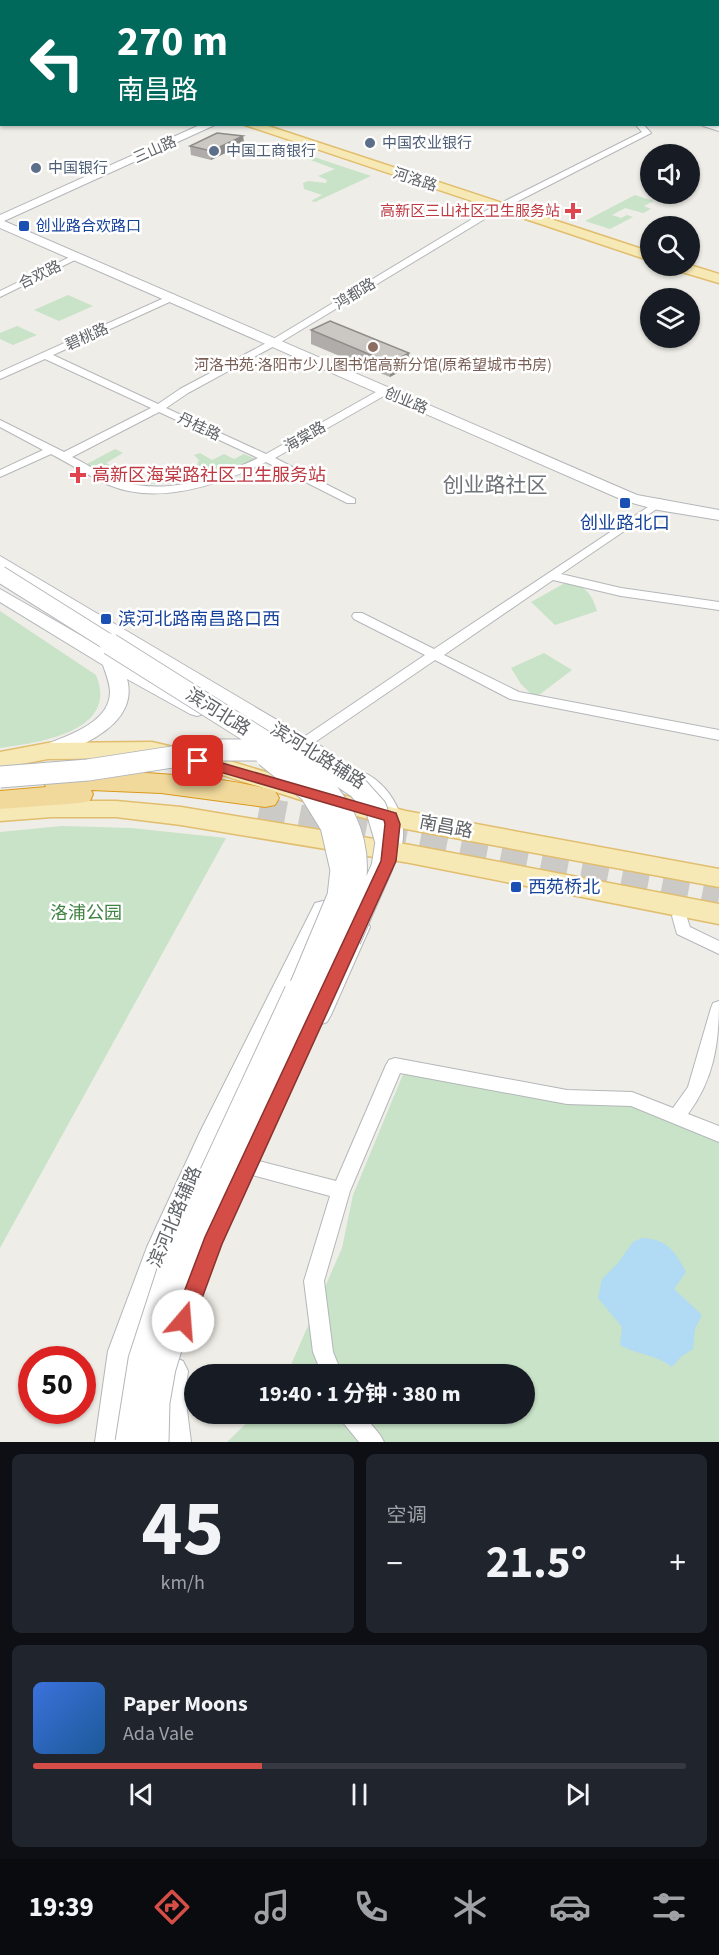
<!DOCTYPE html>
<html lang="zh">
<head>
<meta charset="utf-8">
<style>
	:root { --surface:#171b24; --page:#20242c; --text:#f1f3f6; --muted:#9ea1a6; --line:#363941; --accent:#d54d47 }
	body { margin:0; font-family:"Source Sans 3","Noto Sans SC",sans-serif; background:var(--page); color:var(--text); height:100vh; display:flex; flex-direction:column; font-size:22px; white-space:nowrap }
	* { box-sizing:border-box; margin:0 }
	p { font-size:20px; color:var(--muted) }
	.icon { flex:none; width:33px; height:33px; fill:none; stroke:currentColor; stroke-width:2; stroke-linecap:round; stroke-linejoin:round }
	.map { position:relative; height:1442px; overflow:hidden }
	.panel { display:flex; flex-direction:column; gap:12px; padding:12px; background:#0d0f14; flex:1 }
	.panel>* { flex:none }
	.banner { position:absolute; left:0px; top:0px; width:720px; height:126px; box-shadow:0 2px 4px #0004; background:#00695c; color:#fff; overflow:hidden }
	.buttons { position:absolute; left:640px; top:144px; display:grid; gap:12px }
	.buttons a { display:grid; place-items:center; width:60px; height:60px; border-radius:50%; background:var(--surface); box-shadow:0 2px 4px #0004; font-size:30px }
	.speed { position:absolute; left:18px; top:1346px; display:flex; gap:12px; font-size:30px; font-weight:700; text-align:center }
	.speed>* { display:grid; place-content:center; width:78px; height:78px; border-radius:50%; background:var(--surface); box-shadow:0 2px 4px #0004; line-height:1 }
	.speed .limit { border:9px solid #d22; background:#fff; color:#111 }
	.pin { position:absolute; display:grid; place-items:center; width:51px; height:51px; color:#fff; margin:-26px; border-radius:12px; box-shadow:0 3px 9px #0006 }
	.me { position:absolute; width:66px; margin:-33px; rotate:18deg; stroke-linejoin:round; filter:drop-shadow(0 0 4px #0008) }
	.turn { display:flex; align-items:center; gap:21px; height:126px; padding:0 18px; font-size:27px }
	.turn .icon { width:78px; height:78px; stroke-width:2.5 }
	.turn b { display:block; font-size:42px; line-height:51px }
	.big { font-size:45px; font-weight:700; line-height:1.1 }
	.panel .tile { flex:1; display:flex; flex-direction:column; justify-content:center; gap:9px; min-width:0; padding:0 21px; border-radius:9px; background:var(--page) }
	.panel .dial { align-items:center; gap:0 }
	.dial b { font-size:78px; line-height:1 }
	.song { display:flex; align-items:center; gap:18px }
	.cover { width:72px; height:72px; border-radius:9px; background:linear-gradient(135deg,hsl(220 70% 55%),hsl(210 70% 35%)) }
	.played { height:6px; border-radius:3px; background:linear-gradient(90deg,var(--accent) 35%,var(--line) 35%) }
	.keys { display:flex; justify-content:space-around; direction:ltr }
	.heat { display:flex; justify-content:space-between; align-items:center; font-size:33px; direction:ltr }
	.panel .tiles { flex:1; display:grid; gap:12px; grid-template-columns:1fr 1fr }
	.tile:last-child { grid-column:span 2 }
	.trip { position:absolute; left:184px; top:1364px; width:351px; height:60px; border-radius:30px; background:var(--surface); box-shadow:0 2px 4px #0004; font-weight:700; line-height:60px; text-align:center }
	.tab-bar { display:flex; height:96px; justify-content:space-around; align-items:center; background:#090b0e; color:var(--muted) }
	.tab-bar .icon { width:42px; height:42px }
	.tab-bar .on { color:var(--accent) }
	.tab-bar b { font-size:27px; color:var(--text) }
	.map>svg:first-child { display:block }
	.green { fill:#c8e3c7 }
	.water { fill:#b1daf5 }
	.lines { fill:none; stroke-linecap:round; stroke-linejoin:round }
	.stream { stroke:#b1daf5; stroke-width:2 }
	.highway-tunnel { stroke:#cbcac7; stroke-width:27; stroke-dasharray:27 14; stroke-linecap:butt }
	.street-casing { stroke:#b4b7ba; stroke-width:2 }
	.secondary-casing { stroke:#b3b6ba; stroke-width:2 }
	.primary-casing { stroke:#e1bd6e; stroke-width:3 }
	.highway-casing { stroke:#db991b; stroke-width:2 }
	.street { fill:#fff; fill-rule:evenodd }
	.secondary { fill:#fff; fill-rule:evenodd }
	.primary { fill:#f6e9b6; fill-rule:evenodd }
	.highway { fill:#f1d99c; fill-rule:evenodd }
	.secondary-bridge-far2-casing { stroke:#b3b6ba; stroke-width:18; stroke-linecap:butt }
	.secondary-bridge-far1-casing { stroke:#b3b6ba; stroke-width:23; stroke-linecap:butt }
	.secondary-bridge-casing { stroke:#b3b6ba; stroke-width:29; stroke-linecap:butt }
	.secondary-bridge-far2 { stroke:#fff; stroke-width:16 }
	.secondary-bridge-far1 { stroke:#fff; stroke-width:21 }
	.secondary-bridge { stroke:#fff; stroke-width:27 }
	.wall { fill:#afaca9 }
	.shaded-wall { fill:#8e8c89 }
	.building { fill:#cbc8c4; stroke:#8e8c89; stroke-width:1.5 }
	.route { fill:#d54d47; stroke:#8a322e; stroke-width:1.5 }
	.service-dot { fill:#5c6f8a; stroke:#fff; stroke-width:2 }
	.health-dot { fill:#e0444e; stroke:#fff; stroke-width:2 }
	.transit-dot { fill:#1a4fb4; stroke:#fff; stroke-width:2 }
	.education-dot { fill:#8d6e63; stroke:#fff; stroke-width:2 }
	.labels { text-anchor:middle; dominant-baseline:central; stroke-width:5; stroke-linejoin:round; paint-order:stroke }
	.far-service-label { font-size:15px; fill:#4e5e75; stroke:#fff; text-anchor:start }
	.far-street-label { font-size:15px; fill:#5f6266; stroke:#fff }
	.far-health-label { font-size:15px; fill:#be3a42; stroke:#fff; text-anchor:end }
	.far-transit-label { font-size:15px; fill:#164399; stroke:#fff; text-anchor:start }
	.far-education-label { font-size:15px; fill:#785e54; stroke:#fff }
	.health-label { font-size:18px; fill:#be3a42; stroke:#fff; text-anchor:start }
	.transit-label { font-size:18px; fill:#164399; stroke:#fff; text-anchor:start }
	.street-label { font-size:18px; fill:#5f6266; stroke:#fff }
	.park-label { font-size:18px; fill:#418342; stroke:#fff }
	.quarter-label { font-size:21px; fill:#707478; stroke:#fff }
</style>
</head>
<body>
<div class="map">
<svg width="719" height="1442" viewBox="0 0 719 1442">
	<rect width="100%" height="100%" fill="#efede7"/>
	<path class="green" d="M311,156L371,176L315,202L311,201L322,195L304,189L303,183L308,181L326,183L327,180L318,176L335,169L305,158Z
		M635,195L654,201L644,206L651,209L643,213L625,208L612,215L621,218L627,215L633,217L610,229L585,221Z
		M68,295L93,306L59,321L34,310Z
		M17,326L37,335L13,345L0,339V333Z
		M115,449L123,453L106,463L143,481L160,472L169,476L182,468L197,465L199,460L194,455L200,453L212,460L224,454L234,459L244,454L256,459L223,475L189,483L130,484L85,465Z
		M565,583C585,584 592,594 597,611L555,625L531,602Z
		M0,611L96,675C120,732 37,743 0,748Z
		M544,653L572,670L535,698L521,684L511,668Z
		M62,826L131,828L226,838L0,1248V832Z
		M404,1072L566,1104L635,1106L719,1139V1442H227L257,1413H525V1374H287L342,1248L353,1195Z"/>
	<path class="water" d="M642,1238C667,1239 675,1251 686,1272L674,1289L702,1315L695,1329L693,1349L682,1356L672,1367C653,1353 640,1356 620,1345L622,1327L598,1298L602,1279L618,1263L633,1242Z"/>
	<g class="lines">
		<path class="stream" d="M650,0L660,2
			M13,2L15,0"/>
		<path class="highway-tunnel" d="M259,810L719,898"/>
		<defs>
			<path id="street" d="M2,49V54H0V50Z
				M635,124H643L651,133L493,214L276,345L188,393L166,408L266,454L383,388H391V392L382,397L275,458L355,499V503H347L266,462C220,484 159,506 109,485C89,476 70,464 51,454L0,477V470L43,450L0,427V420L64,452L151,408L45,359L0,379V372L173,294L178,297L176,299L53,355L158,404L180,389L270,341L487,210L642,132ZM159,412L258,458C216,478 164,497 118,480C102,475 87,464 72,457Z
				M703,124L719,126V131L703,126Z
				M76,254L83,256L0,297V291Z
				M660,499L666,502L664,504L561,574L621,588L719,602V610L621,596L553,580L444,655L519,692L719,730V740L510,699L435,660L302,751H292L290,748L292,745L425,655L354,619L352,616L354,613H362L434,649Z
				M680,910L685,912L690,927L719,941V954L677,934L672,916L675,912Z
				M719,1001C719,1044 714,1079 688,1114L719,1126V1142L631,1106L567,1104L400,1073L350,1191L324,1281L333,1352L342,1374H322L313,1352L304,1281L330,1196L226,1168L223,1162L226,1156L232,1154L336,1181L386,1065L389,1060L395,1058L567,1090L632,1092L673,1108L688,1087L711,1008L713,1003Z
				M338,1413H362L380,1435L384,1442H359L341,1420Z"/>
			<path id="secondary" d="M202,124H217L4,221L637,495L719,510V520L658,510L625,501L0,228V215Z
				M0,556L331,752L334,757L331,762L324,764L317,762L0,568Z
				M0,589L204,706L207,710L204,714L197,716L190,714L127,679C137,715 101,737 72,749C62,753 52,759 41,756L38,751L41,746C64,737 109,724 110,693C110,683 106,674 103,665L0,602Z
				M357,770C391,780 415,826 397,858L389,861L381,858C373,844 385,824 377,807C370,794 354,789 347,777L350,772Z
				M323,901L331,903L334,909L221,1142L175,1247L138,1351L125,1442H95L108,1351L147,1247L200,1132L312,909L315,903Z
				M359,918L367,921L370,927L331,1015L327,1022L319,1025L311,1022L307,1015L348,927L351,921Z
				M173,1357L183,1361L188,1371L185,1394L191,1442H161C158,1414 151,1387 163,1361Z"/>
			<path id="primary" d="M0,39H2V46H0Z
				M242,124H262L651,252V261Z
				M690,265L719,274V283L672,269L670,266Z
				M152,742L220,758L334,793L406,811L719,869V887L406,829L323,807L216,773L152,758L48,759L0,768V752L48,743Z
				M52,801H116L181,807L410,845L719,904V924L410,863L181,825L116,817H52L0,821V805Z"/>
			<path id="highway" d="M109,771C164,774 222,776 275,791L279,798L275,805L265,807L161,793L91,790L93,794L90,801L80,803L0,809V791L46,787L43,781L47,775L56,772Z"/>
		</defs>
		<use href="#street" class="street-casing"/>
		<use href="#secondary" class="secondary-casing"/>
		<use href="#primary" class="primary-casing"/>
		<use href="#highway" class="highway-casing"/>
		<use href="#street" class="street"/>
		<use href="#secondary" class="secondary"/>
		<use href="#primary" class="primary"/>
		<use href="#highway" class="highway"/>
		<defs>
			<path id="secondary-bridge-far2" d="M0,574L113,645"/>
			<path id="secondary-bridge-far1" d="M110,644L302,765C387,841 357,903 316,994
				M266,756L310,792L331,826L341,870L338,896L297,994
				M0,777L88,770L218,750H279L313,758L358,788L376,808L386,842L382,867L350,940"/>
			<path id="secondary-bridge" d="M129,1442L142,1360L177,1252L298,992
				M155,1442L156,1402L162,1368L188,1283L237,1161L317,992"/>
		</defs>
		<use href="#secondary-bridge-far2" class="secondary-bridge-far2-casing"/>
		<use href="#secondary-bridge-far1" class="secondary-bridge-far1-casing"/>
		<use href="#secondary-bridge" class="secondary-bridge-casing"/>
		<use href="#secondary-bridge-far2" class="secondary-bridge-far2"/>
		<use href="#secondary-bridge-far1" class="secondary-bridge-far1"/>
		<use href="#secondary-bridge" class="secondary-bridge"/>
	</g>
	<path class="wall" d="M243,136L244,144L211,160L191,155L190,146Z
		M311,330L408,367L390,377L311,344Z"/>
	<path class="shaded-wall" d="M243,136L244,144L211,160V151Z
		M409,353L408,367L390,377V363Z"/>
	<path class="building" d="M217,133L243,136L211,151L190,146Z
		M330,321L409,353L390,363L311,330Z"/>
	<path class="route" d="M198,756L396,813L400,824L396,861L222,1244L191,1328L183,1331L176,1328L173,1321L205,1237L381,861L385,824L384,820L193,764L191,761Z"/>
	<g class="service-dot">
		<circle cx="370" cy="143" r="6"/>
		<circle cx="214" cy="151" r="6"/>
		<circle cx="36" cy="168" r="6"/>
	</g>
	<g class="health-dot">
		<path d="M570 202h6v6h6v6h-6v6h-6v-6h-6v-6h6z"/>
		<path d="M75 466h6v6h6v6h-6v6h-6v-6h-6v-6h6z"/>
	</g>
	<g class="transit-dot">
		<rect x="18" y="220" width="12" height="12" rx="3"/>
		<rect x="619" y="497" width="12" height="12" rx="3"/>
		<rect x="100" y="613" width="12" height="12" rx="3"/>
		<rect x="510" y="881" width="12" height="12" rx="3"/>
	</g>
	<circle class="education-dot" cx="373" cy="347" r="6"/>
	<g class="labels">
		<g class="far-service-label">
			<text x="382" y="143">中国农业银行</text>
			<text x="226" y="151">中国工商银行</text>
			<text x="48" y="168">中国银行</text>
		</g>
		<g class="far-street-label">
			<text transform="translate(155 150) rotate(-24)">三山路</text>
			<text transform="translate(415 180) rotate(18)">河洛路</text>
			<text transform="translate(40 275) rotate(-26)">合欢路</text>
			<text transform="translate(355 294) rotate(-31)">鸿都路</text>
			<text transform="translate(87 337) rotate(-24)">碧桃路</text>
			<text transform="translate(406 401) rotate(23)">创业路</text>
			<text transform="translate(199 427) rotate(25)">丹桂路</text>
			<text transform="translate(305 437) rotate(-30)">海棠路</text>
		</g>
		<g class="far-health-label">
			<text x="560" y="211">高新区三山社区卫生服务站</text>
		</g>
		<g class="far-transit-label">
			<text x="36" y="226">创业路合欢路口</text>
		</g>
		<g class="far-education-label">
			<text x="373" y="365">河洛书苑·洛阳市少儿图书馆高新分馆(原希望城市书房)</text>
		</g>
		<g class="health-label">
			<text x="92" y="475">高新区海棠路社区卫生服务站</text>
		</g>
		<g class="transit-label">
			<text x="625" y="523" text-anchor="middle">创业路北口</text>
			<text x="118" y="619">滨河北路南昌路口西</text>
			<text x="528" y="887">西苑桥北</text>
		</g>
		<g class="street-label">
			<text transform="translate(218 712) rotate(32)">滨河北路</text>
			<text transform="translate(318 756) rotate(32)">滨河北路辅路</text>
			<text transform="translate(446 827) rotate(11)">南昌路</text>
			<text transform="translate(175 1217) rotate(-67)">滨河北路辅路</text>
		</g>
		<g class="park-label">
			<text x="86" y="913">洛浦公园</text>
		</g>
		<g class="quarter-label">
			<text x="495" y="485">创业路社区</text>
		</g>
	</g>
</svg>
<div class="buttons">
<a><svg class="icon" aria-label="sound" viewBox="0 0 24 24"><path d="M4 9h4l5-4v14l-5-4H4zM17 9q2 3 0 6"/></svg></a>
<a><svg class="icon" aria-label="search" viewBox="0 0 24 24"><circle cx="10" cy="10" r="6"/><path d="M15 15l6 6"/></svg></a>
<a><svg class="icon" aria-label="layers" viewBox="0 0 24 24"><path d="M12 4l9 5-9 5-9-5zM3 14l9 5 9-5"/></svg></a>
</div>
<div class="speed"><div class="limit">50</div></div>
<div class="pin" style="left:198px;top:761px;background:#d93025"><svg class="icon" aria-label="arrive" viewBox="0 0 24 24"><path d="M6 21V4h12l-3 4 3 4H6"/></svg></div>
<svg class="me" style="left:183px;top:1321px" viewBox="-20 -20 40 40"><circle r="19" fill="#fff"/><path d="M0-13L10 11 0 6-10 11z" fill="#d54d47"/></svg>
<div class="trip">19:40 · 1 分钟 · 380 m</div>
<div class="banner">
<div class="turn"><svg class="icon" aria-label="left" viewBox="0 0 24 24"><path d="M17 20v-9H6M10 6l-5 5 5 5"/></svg><div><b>270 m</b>南昌路</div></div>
</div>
</div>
<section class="panel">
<div class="tiles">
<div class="tile dial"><b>45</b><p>km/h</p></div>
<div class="tile"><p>空调</p>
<div class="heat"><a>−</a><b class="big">21.5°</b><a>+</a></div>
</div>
<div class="tile">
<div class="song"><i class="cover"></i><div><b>Paper Moons</b><p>Ada Vale</p></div></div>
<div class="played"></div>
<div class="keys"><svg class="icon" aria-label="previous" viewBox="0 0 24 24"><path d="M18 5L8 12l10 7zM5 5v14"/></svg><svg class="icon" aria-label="pause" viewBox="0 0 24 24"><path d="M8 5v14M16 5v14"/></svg><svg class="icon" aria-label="next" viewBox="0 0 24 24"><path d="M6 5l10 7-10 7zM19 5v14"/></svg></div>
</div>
</div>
</section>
<nav class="tab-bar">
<b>19:39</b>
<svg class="icon on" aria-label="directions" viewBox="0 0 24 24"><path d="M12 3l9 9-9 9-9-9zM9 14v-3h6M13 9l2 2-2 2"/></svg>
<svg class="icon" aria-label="music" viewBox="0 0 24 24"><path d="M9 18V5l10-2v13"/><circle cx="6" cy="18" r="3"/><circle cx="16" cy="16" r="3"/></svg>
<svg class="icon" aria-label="phone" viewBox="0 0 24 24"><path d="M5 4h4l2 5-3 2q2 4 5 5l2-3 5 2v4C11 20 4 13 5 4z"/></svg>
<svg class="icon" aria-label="climate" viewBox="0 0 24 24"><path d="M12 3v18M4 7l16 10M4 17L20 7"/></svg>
<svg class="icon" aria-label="car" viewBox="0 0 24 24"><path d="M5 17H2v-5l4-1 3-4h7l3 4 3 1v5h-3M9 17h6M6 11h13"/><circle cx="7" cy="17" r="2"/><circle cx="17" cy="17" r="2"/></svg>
<svg class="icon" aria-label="filters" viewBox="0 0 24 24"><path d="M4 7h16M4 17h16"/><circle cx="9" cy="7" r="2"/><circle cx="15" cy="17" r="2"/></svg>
</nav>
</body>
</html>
